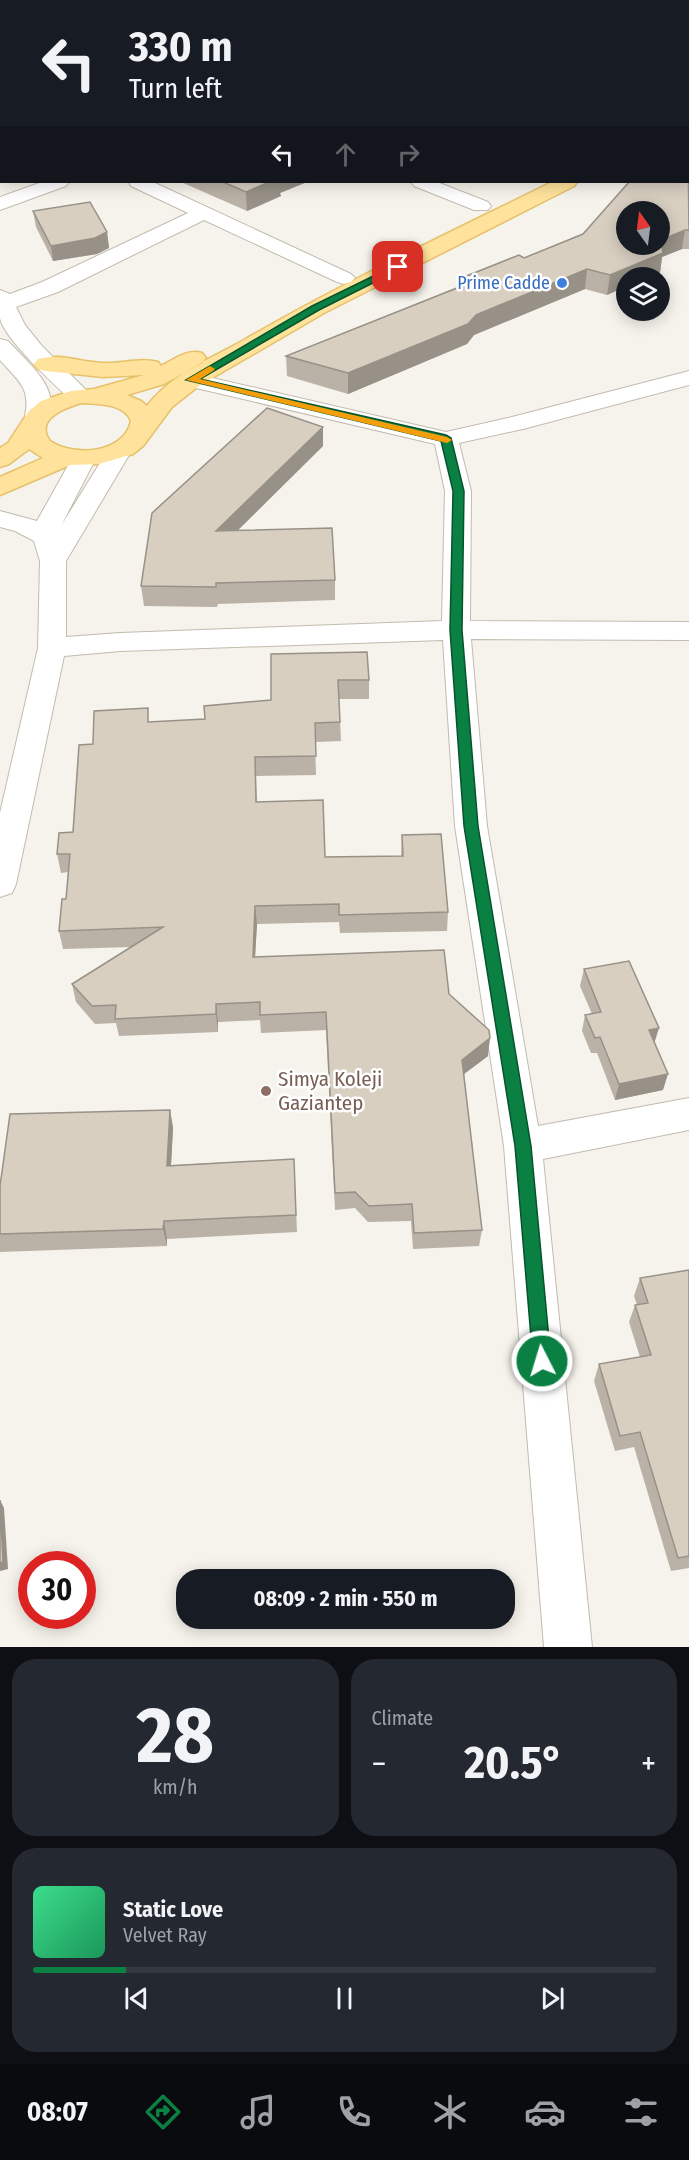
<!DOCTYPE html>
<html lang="en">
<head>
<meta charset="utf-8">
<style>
	:root { --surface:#171b24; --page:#242831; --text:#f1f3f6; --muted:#9ea1a6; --line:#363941; --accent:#0b8043 }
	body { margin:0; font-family:"Fira Sans Condensed",sans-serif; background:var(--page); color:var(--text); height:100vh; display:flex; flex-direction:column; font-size:22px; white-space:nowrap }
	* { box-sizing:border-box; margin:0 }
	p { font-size:20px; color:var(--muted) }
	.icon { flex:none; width:33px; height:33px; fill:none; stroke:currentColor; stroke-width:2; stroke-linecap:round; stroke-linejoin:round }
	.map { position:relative; height:1647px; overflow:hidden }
	.details { display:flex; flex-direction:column; gap:12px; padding:12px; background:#0d0f14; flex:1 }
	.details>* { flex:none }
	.guide { position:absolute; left:0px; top:0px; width:690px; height:183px; box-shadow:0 3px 15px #0003; background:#171b24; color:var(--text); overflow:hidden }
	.needle { width:39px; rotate:346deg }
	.controls { position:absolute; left:616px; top:201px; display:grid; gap:12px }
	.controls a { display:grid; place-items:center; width:54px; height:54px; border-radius:50%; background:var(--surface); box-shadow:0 3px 15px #0003; font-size:30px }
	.speed { position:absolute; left:18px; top:1551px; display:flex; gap:12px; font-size:30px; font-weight:700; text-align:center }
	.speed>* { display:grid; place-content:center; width:78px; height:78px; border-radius:50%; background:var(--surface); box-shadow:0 3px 15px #0003; line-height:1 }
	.speed .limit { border:9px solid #d22; background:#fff; color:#111 }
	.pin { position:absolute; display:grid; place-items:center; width:51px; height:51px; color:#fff; margin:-26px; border-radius:12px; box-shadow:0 3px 9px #0006 }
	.me { position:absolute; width:66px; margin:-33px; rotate:355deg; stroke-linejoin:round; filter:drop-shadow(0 0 4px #0008) }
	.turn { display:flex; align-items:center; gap:21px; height:126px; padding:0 30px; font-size:27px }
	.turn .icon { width:78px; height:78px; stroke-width:2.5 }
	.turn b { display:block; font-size:42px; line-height:51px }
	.lanes { display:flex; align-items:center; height:57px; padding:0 30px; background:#0003; justify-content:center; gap:30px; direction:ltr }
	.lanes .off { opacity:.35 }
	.big { font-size:45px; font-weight:700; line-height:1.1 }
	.details .card { flex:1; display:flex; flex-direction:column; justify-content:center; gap:9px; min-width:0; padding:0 21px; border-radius:24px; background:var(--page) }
	.details .dial { align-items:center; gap:0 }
	.dial b { font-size:78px; line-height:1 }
	.song { display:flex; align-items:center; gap:18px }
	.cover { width:72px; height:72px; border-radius:9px; background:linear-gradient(135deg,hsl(150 70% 55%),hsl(150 70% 35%)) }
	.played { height:6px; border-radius:3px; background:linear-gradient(90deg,var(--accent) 15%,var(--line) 15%) }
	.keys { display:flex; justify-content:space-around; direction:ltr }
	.heat { display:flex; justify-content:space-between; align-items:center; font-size:33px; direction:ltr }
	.details .tiles { flex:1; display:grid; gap:12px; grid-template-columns:1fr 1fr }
	.card:last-child { grid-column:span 2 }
	.trip { position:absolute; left:176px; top:1569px; width:339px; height:60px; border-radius:24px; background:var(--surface); box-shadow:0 3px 15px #0003; font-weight:700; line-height:60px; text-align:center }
	.tab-bar { display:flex; height:96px; justify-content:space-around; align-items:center; background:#090b0e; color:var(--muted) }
	.tab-bar .icon { width:42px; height:42px }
	.tab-bar .active { color:var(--accent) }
	.tab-bar b { font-size:27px; color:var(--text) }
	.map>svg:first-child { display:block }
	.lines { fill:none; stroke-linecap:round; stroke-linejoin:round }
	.minor-casing { stroke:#c2bbae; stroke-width:2 }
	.major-casing { stroke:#e6c16a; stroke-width:3 }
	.minor { fill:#fff; fill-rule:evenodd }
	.major { fill:#ffe39c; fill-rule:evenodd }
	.wall { fill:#bab2a6 }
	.shaded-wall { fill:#979187 }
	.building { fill:#d8cfc1; stroke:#979187; stroke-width:1.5; fill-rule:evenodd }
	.route { fill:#0b8043; stroke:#07532c; stroke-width:1.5 }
	.slow { fill:#f59e0b }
	.shop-dot { fill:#3f7fe0; stroke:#fff; stroke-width:2 }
	.education-dot { fill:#8d6e63; stroke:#fff; stroke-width:2 }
	.labels { text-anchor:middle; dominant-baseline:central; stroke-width:5; stroke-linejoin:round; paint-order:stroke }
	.far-shop-label { font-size:18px; fill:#366cbe; stroke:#fff; text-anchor:end }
	.education-label { font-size:21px; fill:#785e54; stroke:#fff; text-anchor:start }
</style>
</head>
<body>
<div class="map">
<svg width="689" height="1647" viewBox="0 0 689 1647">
	<rect width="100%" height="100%" fill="#f6f3ec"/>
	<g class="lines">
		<defs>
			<path id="minor" d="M42,182H69L66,186L0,210V197Z
				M129,182H153L351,274L355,278L351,282L344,284L337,282L204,220L58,292L16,307L25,325L42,346L92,396L88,401L80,403L72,401C55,385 4,339 0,318C0,310 0,298 0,290L10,294L42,282L188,213L131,186Z
				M411,182H437L488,202L491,206L488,210H474L414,186Z
				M0,339L8,341C26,361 66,392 45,421L37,423L29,421L25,416C31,387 18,381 0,360Z
				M689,371V385L523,429L459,443L471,491L470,621L689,622V640L471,639L487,826L538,1126L689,1098V1130L543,1159L592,1647H544L504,1146L455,826L443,640L120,651L64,656L16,884L12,893L0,897V813L38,648L40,561L34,541L15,531L0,527V511L37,521L75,453L84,451L93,453L96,458L61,526L111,445L120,443L129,445L132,450L66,561V637L120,633L442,621L445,491L435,444L183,385L179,380L183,375L191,373L446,432L512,417Z"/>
			<path id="major" d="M689,103V115L688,116V103Z
				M552,182H577L574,186L324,313L200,385L172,407L143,446L133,454L99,464L70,465L0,495V477L43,458L29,449L9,464L0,467V448L8,443L29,411L41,401L71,391L94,389L144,375L103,377L46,371L38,369L34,364L38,359C60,353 80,362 103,363C121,364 140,357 158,362L161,366C175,359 187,349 202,353L206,358L202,363L164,384L127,395L141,401L147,406C170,375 212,358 244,340C344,282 449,233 552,182ZM81,403C97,404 124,403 131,421C124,454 74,457 50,441C34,419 65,408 81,403Z"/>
		</defs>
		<use href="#minor" class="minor-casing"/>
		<use href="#major" class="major-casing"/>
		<use href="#minor" class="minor"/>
		<use href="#major" class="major"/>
	</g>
	<path class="wall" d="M55,0H110L111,2H56Z
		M689,156V249H682L662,257L660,273L648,278H627V286L607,295L585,289L474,335L467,344L348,394L287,376L286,356L463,285L464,277L524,258L583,234Z
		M181,182H307L280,193L281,196L247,211Z
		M33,211L107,232L109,248L97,254L53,261L36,227Z
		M323,427V446L238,530L335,580V600L218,604L217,607L144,606L141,586Z
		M271,654L369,680V699H339L341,741L315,742L316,775L256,776L257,802L325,857L401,856L402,835L448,912L447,931L340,933L339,922L257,924L255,957L449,994L488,1056L464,1074L482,1230L479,1246L413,1249L411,1221L368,1222L355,1208L335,1210L326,1030L261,1033L260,1020L218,1022V1032L119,1036L116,1023L95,1024L76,1002L72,984L132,947L63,949L59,931L66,899L68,872L61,873L57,854L73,832L93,744L150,722L205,719L271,700Z
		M584,969L654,1044L663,1090L615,1100L597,1053H591L582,1031L585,1015L592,1014L580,986Z
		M170,1110L173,1128L171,1165L294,1159L297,1232L167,1239V1246L0,1252V1186Z
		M689,1270V1568L671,1571L634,1447L615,1451L594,1381L599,1364L640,1357L629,1322L635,1305H637L634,1296L640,1278Z"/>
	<path class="shaded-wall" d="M69,0H110L111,2H65L64,1Z
		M498,0H506V2H497Z
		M269,182H307L280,193L281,196L247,211L246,192Z
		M685,230L682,249L662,257L660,273L648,278H627V286L607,295L610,275L661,240Z
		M107,232L109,248L97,254L53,261L51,246Z
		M587,269L585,289L474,335L467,344L348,394V373L476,315Z
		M323,427V446L217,551L216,531Z
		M255,906L257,924L254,975L253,957Z
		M216,1004L218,1022V1032L216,1014Z
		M659,1028L654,1044L649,1030Z
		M490,1038L488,1056L460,1077L462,1060Z
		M668,1074L663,1090L615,1100L619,1084Z
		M170,1110L173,1128L170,1184L167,1166Z
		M164,1221L167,1239V1246L163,1229Z
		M0,1500L4,1508L8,1569L0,1571Z"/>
	<path class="building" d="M470,0H498L497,2H469Z
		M688,11H689L688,58Z
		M688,156L689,230H685L661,240L663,253L610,275L587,269L476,315L468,324L348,373L286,356L472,282L464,277L519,255L524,258L583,234L629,182H688ZM627,212H660V244H627Z
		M223,182H269L246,192Z
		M90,202L107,232L95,238L51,246L33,211Z
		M267,408L323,427L216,531L332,528L335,580L216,583V587L141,586L152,513Z
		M367,652L369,680H338L340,722L315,723L316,756L255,757L256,802L323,800L325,857L403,856L402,835L441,834L448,912L339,915V904L255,906L253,957L444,950L449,994L489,1030L490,1038L462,1060L482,1230L414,1233L412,1204L369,1206L355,1192L335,1193L326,1012L260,1015V1002L216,1004V1014L115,1019L116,1005L92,1006L72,984L163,927L59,931L62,899H66L70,854H57L59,833L73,832L79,745L93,744L94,711L148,708V722L205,719L204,706L271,700V654Z
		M629,961L659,1028L649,1030L668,1074L619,1084L600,1037L595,1038L585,1015L601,1012L584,969Z
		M170,1110L167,1166L294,1159L296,1215L164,1221L163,1229L0,1234V1186L10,1114Z
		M689,1270V1556L678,1558L640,1432L620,1436L599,1364L651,1355L635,1305L648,1303L640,1278Z
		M0,1500L3,1562L0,1563Z"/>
	<path class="route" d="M398,264L402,267L401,269L319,310L200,379L446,435L451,438L464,491L462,630L478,826L531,1146L551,1361L549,1367L542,1370L536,1367L533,1361L515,1146L464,826L450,630L453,491L441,441L186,380L312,306Z"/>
	<path class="slow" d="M210,366L215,369L213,371L200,379L447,437L452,440L447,443L186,380Z"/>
	<circle class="shop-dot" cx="562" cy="283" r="6"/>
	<circle class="education-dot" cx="266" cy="1091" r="6"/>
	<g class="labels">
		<g class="far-shop-label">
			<text x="550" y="283">Prime Cadde</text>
		</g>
		<g class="education-label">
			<text x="278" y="1079">Simya Koleji<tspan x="278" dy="24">Gaziantep</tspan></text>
		</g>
	</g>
</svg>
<div class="controls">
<a><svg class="needle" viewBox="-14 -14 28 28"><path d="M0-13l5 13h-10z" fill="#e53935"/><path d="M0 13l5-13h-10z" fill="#9ea1a6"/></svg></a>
<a><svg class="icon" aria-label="layers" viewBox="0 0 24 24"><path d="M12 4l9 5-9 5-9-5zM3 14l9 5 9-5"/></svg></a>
</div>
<div class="speed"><div class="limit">30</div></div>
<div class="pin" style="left:398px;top:267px;background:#d93025"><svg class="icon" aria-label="arrive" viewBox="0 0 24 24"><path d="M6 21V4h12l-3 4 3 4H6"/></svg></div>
<svg class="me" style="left:542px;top:1361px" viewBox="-20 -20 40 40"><circle r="17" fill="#0b8043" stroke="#fff" stroke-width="3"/><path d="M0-11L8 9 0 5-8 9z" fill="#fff"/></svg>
<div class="trip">08:09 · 2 min · 550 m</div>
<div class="guide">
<div class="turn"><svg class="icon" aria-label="left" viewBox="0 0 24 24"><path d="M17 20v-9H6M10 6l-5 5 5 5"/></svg><div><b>330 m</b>Turn left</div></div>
<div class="lanes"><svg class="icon" aria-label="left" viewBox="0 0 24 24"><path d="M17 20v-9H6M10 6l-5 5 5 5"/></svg><svg class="icon off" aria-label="ahead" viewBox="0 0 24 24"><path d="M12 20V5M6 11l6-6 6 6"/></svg><svg class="icon off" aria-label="right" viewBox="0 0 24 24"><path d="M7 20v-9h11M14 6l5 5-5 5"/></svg></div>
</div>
</div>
<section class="details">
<div class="tiles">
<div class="card dial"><b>28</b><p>km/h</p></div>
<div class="card"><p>Climate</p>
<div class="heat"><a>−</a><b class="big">20.5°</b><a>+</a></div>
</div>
<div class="card">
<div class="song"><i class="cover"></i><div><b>Static Love</b><p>Velvet Ray</p></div></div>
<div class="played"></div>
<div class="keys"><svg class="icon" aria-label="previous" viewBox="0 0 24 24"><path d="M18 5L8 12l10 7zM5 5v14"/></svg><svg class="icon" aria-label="pause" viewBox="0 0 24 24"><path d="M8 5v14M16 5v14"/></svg><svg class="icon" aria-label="next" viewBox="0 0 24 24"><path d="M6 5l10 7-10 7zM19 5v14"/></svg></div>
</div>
</div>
</section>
<nav class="tab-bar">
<b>08:07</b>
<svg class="icon active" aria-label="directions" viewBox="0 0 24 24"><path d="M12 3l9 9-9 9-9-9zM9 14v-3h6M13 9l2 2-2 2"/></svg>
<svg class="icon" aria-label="music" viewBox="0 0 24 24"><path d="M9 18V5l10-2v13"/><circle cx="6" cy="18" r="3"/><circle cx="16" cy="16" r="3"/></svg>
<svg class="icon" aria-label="phone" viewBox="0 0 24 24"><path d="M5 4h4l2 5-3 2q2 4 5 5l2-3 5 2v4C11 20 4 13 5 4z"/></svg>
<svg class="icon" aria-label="climate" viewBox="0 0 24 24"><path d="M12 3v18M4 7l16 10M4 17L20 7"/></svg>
<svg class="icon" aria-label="car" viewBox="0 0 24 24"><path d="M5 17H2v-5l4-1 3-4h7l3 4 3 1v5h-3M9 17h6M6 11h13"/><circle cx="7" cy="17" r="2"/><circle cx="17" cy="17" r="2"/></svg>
<svg class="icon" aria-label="filters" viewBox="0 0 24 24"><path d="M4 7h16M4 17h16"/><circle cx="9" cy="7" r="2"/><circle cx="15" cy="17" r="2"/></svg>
</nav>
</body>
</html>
